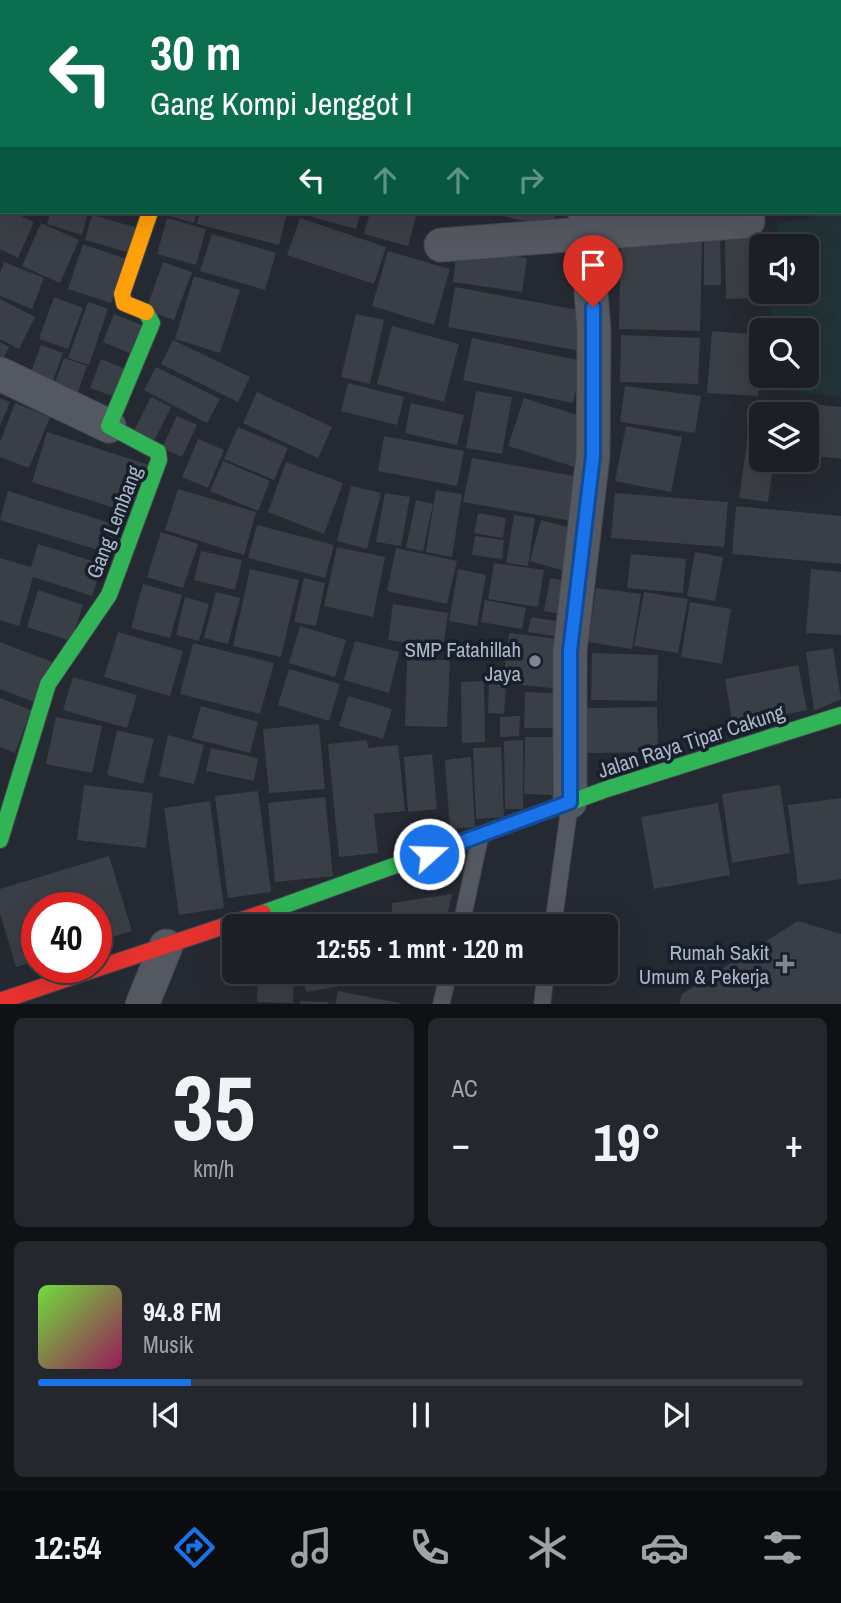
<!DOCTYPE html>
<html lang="id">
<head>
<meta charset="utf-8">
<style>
	:root { --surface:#1c1f26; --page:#25272e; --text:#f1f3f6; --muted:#a0a2a7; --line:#3a3d43; --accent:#1a73e8 }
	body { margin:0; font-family:"Archivo Narrow",sans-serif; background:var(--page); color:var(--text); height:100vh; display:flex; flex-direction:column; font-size:26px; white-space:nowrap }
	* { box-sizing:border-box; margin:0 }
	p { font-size:23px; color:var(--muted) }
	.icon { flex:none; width:38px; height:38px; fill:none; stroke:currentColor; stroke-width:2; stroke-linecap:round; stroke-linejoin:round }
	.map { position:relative; height:1004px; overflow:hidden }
	.drawer { display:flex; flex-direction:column; gap:14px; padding:14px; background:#0f1115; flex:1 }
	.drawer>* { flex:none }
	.hud { position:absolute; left:0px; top:0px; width:842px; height:214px; box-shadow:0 7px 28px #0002,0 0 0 2px var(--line); background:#0b6e4f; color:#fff; overflow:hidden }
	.buttons { position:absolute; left:749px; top:234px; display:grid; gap:14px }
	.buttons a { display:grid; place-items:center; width:70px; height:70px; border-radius:10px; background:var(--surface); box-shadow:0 7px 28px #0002,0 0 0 2px var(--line); font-size:35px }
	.speed { position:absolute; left:21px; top:892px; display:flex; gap:14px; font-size:35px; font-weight:700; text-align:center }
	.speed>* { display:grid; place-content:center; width:91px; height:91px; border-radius:50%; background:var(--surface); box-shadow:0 7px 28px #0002,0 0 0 2px var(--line); line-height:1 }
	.speed .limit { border:10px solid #d22; background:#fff; color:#111 }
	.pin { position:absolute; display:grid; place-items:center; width:60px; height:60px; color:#fff; margin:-72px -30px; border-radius:50% 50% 50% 0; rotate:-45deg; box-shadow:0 0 7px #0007 }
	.pin .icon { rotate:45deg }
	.me { position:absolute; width:77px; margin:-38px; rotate:70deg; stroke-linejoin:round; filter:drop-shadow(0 0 5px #0008) }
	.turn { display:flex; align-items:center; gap:24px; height:147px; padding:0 35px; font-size:32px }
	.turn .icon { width:91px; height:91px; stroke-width:2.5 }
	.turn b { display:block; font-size:49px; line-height:60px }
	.lanes { display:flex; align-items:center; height:66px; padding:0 35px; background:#0003; justify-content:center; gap:35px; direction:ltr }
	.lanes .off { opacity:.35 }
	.big { font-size:52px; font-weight:700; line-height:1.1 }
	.drawer .widget { flex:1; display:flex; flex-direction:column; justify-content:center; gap:10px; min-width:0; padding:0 24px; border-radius:10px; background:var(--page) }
	.drawer .dial { align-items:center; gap:0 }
	.dial b { font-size:91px; line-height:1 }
	.song { display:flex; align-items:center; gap:21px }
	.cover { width:84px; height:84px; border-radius:10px; background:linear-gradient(135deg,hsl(100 70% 55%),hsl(330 70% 35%)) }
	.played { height:7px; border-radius:4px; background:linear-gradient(90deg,var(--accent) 20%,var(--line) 20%) }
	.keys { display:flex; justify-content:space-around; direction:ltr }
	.heat { display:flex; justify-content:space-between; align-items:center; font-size:38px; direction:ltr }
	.drawer .tiles { flex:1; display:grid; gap:14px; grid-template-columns:1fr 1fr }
	.widget:last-child { grid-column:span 2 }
	.trip { position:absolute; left:222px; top:914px; width:396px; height:70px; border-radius:10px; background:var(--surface); box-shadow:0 7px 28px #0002,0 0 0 2px var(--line); font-weight:700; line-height:70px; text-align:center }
	.dock { display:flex; height:112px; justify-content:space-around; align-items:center; background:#0b0c0f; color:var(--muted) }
	.dock .icon { width:49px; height:49px }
	.dock .current { color:var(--accent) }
	.dock b { font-size:32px; color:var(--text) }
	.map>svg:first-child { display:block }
	.green { fill:#223338 }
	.building { fill:#3a3e46 }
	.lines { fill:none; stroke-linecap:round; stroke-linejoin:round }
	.lane-casing { stroke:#42464f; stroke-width:18 }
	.street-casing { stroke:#42464f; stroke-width:35 }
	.fast-casing { stroke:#42464f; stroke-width:18 }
	.slow-casing { stroke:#42464f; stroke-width:18 }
	.jam-casing { stroke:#42464f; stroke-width:18 }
	.lane { stroke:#545860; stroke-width:16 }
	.street { stroke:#545860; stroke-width:33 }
	.fast { stroke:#30b455; stroke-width:16 }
	.slow { stroke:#ff9f0a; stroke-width:16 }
	.jam { stroke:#e5322d; stroke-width:16 }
	.route-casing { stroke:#114b97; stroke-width:18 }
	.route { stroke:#1a73e8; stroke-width:12 }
	.poi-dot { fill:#7d8492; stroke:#181f2c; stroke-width:2.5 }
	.labels { text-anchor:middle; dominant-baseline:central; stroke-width:7; stroke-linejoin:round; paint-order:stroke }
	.street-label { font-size:21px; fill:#acb5c5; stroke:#181f2c }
	.poi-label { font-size:21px; fill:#acb5c5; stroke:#181f2c; text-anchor:end }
</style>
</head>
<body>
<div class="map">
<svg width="841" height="1005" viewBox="0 0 841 1005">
	<rect width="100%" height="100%" fill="#252932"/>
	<path class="green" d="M841,211V397L766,388L767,376H807V331H770L773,292H807V247H776L777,224Z"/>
	<path class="building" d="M0,212H12L34,222L18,258L0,249Z
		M51,212H88L82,235L47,224Z
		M164,212H197L194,223L163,214Z
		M200,212H287L279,245L197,224Z
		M313,212H361L356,229L312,217Z
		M370,212H417L408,246L364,234Z
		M485,212H556L552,227Z
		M92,215L142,229L134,254L85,240Z
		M167,218L206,229L196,265L157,254Z
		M300,218L386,247L374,284L287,255Z
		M41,223L79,240L60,283L22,266Z
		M720,233L721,285H704V234Z
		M212,234L276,253L265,290L200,271Z
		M757,237L758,298L726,299L725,238Z
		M621,240L702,241L700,331L619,329Z
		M83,244L126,259L111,303L68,289Z
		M457,248L527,258L522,292L453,282Z
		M388,251L450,269L434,325L372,306Z
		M4,262L44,278L32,309L0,296V273Z
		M163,262L192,272L174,320L146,310Z
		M194,276L240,290L220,353L175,339Z
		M455,287L589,312L581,351L448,327Z
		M54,297L83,308L68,349L39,339Z
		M0,299L35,317L19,349L0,339Z
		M88,302L108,309L89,365L68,358Z
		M114,314L145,326L134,355L103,342Z
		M356,314L384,320L370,384L341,377Z
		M392,326L459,344L444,402L377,384Z
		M712,331L761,335L758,396L707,393Z
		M621,335L700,338L698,384L620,382Z
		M472,338L582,361L573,403L463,380Z
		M173,340L250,377L238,402L161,364Z
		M0,342L9,347L0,365Z
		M41,345L63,353L49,392L27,383Z
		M64,358L87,366L75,400L52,391Z
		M101,359L128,370L118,398L90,388Z
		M156,367L220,399L207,423L144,390Z
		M348,383L404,397L397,425L341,411Z
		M625,386L701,396L695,433L620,422Z
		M476,391L512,397L502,454L466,448Z
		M257,392L332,427L318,458L243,423Z
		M151,397L171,407L152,445L132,435Z
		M0,398L10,402L0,426Z
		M524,398L593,420L578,468L508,446Z
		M753,401L782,405L780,415H761V460H774L768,502L739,498Z
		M785,401L841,407V459L807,455V415H783Z
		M15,403L50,417L29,468L0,457V442Z
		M411,403L464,415L457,445L405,433Z
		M177,416L197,425L182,457L162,448Z
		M626,426L682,437L671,492L615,481Z
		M238,427L288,448L274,480L224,459Z
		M47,432L149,465L134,514L32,482Z
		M384,436L464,451L457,486L378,471Z
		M198,439L224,450L208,488L182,477Z
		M472,458L580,477L572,521L463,502Z
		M223,461L270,481L258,511L210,491Z
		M286,462L343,483L324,534L268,512Z
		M351,486L381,493L367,549L337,541Z
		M178,489L256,512L244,555L165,530Z
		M436,490L462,494L452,557L426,552Z
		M8,491L123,527L114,555L0,520Z
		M385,493L410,497L401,546L376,542Z
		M615,493L728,502L724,547L611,538Z
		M416,500L433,504L423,551L406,548Z
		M736,506L841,516V564L732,554Z
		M478,513L506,518L503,538L474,533Z
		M514,515L535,518L528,566L506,563Z
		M541,520L579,530L568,572L530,561Z
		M257,525L334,545L325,578L248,558Z
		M161,532L198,544L183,588L147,577Z
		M475,536L504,540L502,559L472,555Z
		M38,544L102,564L92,596L33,577L19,626L0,620V558L31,567Z
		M337,547L385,557L373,617L324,606Z
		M396,548L457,561L447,604L387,591Z
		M201,551L242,560L235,590L194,580Z
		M695,552L723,557L715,601L687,596Z
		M631,554L686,559L683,593L627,588Z
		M494,563L544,570L538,607L488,599Z
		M250,569L299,580L281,657L233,646Z
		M458,569L486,575L477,626L449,621Z
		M811,569L841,572V635L806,633Z
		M304,578L325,583L316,626L294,622Z
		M550,578L578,583L572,616L544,611Z
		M143,584L182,595L170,638L131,628Z
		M596,588L641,594L632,649L588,642Z
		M38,590L83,605L71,641L27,627Z
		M216,592L240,598L228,644L204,638Z
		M644,592L688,599L678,653L634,646Z
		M185,597L209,604L199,641L176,635Z
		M485,600L526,608L522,629L481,622Z
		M690,602L731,609L722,664L681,657Z
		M393,604L448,613L443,648L388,640Z
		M531,617L563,622L561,637L528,632Z
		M300,626L346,640L335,677L289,663Z
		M118,632L183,651L170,696L104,677Z
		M509,633L566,640L560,689L503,683Z
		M355,641L399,652L389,693L344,680Z
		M0,642L52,662L37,703L0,689Z
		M193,643L274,663L260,714L180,694Z
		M833,648L841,699L814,711L806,652Z
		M592,653L658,655L657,701L591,700Z
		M407,659L450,660L447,727L405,726Z
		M798,665L807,710L733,725L725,679Z
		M289,669L340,684L329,721L278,705Z
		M73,677L137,695L127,728L63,710Z
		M484,681L485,742L462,743L461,682Z
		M489,684L506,685L504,714L488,713Z
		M525,692L554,693L553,728H524Z
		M348,696L392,709L383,739L339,726Z
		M0,698L31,710L15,753L0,747Z
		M201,706L258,722L250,753L192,738Z
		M657,707L658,752L586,753L585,708Z
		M520,716L519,736L500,737V717Z
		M56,717L102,726L92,773L46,764Z
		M319,724L325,789L269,793L263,729Z
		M117,730L154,739L143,784L107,775Z
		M168,735L204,745L194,784L159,776Z
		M525,737H553L552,795L524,794Z
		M367,740L368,748L398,745L405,811L374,814L378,853L339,857L328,744Z
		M523,740V809H505L504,741Z
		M501,747L504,817L476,819L473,748Z
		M211,748L258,758L254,781L206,771Z
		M432,754L437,809L408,812L404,757Z
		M471,757L475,827L450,829L445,760Z
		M84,785L153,793L146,848L77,840Z
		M780,785L790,853L732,863L722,794Z
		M258,791L271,892L228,898L215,796Z
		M325,797L333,876L275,882L268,803Z
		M841,798V879L798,885L788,805Z
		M210,801L224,908L179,915L164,808Z
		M718,803L730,875L654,889L641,817Z
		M109,856L132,931L96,942V908H37V961L16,967L0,913V889Z
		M452,894L445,926H391L392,903Z
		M353,918L354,926H313V924Z
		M798,921L841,934V1005H679L682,994Z
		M258,971H294L293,1003L257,1002Z
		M302,971H361L363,982L306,992Z
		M369,971H434V984L369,980Z
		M338,991L400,1003V1005H335Z
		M300,1001L328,1002V1005H300Z"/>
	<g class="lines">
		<defs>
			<path id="lane" d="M461,926L480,837
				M553,926L570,803
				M441,1005L449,971
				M542,1005L546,971"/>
			<path id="street" d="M629,2V0
				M441,245L748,221
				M0,374L109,426
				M570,802V651L593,456L594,331L585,212
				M142,1005L166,946"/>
			<path id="fast" d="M0,840L48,684L109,595L159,460L158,452L109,426L152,323L146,312
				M263,913L607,789L841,715"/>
			<path id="slow" d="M146,312L124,303L122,294L150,212"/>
			<path id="jam" d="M0,1001L263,913"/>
		</defs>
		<use href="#lane" class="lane-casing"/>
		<use href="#street" class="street-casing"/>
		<use href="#fast" class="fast-casing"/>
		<use href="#slow" class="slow-casing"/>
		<use href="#jam" class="jam-casing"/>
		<use href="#lane" class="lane"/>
		<use href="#street" class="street"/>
		<use href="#fast" class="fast"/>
		<use href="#slow" class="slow"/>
		<use href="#jam" class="jam"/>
	</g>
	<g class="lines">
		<defs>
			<path id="route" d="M429,854L570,802V651L593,456V307"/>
		</defs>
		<use href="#route" class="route-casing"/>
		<use href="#route" class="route"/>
	</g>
	<g class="poi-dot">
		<circle cx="535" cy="661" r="7"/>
		<path d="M781.5 953.5h7v7h7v7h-7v7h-7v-7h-7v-7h7z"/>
	</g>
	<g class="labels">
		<g class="street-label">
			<text transform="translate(114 522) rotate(-69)">Gang Lembang</text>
			<text transform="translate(691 741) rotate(-18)">Jalan Raya Tipar Cakung</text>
		</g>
		<g class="poi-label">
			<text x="521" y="649">SMP Fatahillah<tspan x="521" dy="24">Jaya</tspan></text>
			<text x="769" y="952">Rumah Sakit<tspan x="769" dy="24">Umum &amp; Pekerja</tspan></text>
		</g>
	</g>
</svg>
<div class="buttons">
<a><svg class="icon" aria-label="sound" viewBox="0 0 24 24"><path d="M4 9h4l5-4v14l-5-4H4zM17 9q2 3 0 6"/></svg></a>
<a><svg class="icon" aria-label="search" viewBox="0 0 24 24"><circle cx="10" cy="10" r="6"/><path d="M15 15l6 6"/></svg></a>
<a><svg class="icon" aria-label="layers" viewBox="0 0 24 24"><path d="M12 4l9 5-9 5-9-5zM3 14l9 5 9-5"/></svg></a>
</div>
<div class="speed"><div class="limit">40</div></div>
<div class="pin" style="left:593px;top:307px;background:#d93025"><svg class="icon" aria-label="arrive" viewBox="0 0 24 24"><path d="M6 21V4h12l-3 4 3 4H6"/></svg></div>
<svg class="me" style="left:429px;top:854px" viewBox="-20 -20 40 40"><circle r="17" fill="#1a73e8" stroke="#fff" stroke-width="3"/><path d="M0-11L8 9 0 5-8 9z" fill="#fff"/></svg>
<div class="trip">12:55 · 1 mnt · 120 m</div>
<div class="hud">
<div class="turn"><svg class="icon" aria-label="left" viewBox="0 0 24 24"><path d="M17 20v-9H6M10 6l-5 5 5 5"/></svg><div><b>30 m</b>Gang Kompi Jenggot I</div></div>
<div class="lanes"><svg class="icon" aria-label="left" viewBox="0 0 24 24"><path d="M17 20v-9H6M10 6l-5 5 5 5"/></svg><svg class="icon off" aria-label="ahead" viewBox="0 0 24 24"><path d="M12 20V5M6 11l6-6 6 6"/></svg><svg class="icon off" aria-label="ahead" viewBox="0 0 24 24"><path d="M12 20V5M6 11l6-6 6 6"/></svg><svg class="icon off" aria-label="right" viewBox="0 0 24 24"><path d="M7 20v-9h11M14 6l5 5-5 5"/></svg></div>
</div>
</div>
<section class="drawer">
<div class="tiles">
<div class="widget dial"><b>35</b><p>km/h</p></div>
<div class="widget"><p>AC</p>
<div class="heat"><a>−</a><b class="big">19°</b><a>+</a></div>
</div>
<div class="widget">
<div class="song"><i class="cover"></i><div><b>94.8 FM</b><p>Musik</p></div></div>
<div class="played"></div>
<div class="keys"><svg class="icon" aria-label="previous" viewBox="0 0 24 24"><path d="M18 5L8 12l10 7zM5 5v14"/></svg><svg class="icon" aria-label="pause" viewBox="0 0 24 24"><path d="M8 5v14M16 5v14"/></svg><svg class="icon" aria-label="next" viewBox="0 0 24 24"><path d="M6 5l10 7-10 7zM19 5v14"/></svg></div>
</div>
</div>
</section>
<nav class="dock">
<b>12:54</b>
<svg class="icon current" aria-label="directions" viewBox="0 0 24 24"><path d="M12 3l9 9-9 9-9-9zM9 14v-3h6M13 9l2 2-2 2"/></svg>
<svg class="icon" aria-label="music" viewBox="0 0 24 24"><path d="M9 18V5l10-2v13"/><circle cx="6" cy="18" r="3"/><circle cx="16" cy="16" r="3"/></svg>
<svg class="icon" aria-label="phone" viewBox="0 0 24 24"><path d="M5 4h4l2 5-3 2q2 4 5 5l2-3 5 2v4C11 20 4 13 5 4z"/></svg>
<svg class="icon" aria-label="climate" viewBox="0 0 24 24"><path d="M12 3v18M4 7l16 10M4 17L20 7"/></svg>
<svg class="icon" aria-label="car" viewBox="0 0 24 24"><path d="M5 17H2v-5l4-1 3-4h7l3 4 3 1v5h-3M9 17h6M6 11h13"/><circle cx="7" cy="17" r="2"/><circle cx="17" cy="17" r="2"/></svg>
<svg class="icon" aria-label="filters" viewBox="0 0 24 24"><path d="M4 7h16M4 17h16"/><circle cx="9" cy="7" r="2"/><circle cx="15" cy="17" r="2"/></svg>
</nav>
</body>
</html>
